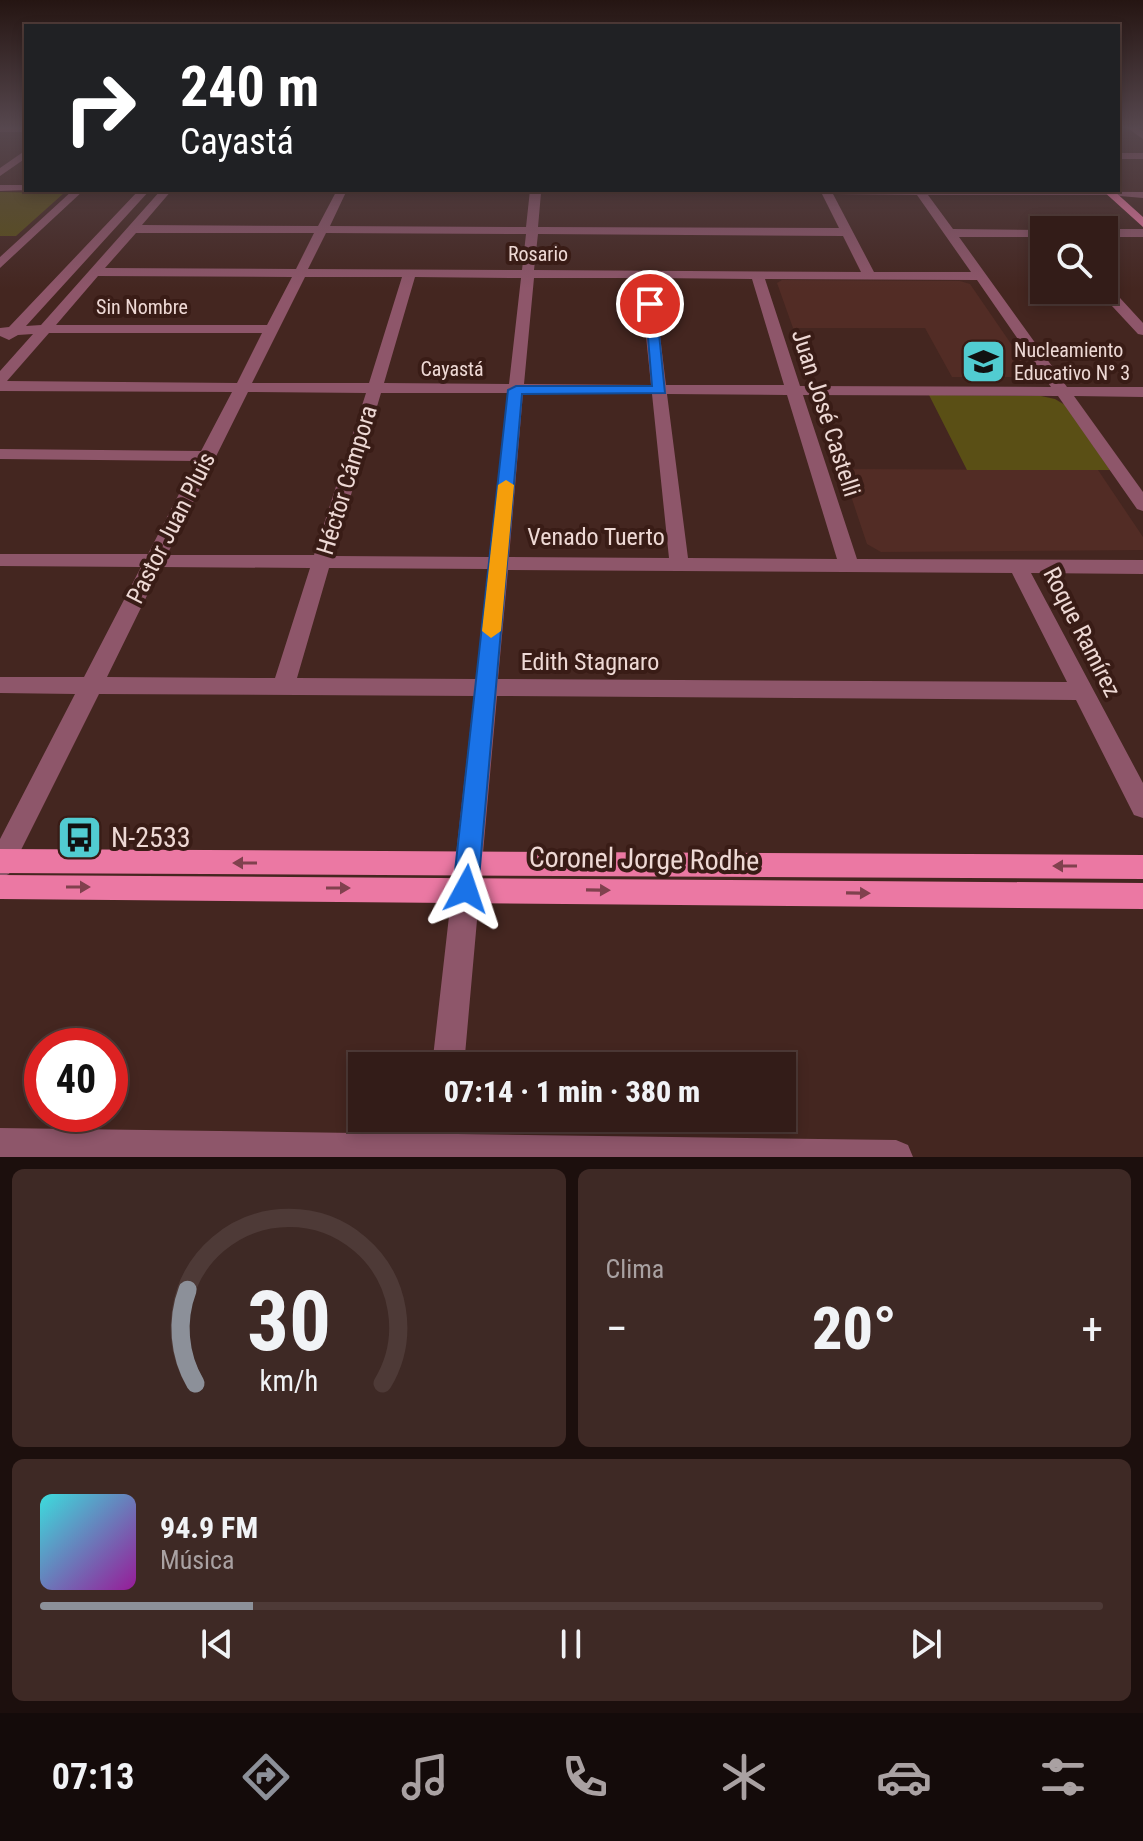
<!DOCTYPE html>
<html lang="es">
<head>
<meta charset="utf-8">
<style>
	:root { --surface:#331c18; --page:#3e2925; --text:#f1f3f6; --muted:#a9a1a2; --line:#4e3a37; --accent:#8c9099 }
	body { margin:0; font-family:"Roboto Condensed",sans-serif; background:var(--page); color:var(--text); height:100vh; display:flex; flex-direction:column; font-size:30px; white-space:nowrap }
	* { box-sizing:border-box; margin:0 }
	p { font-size:26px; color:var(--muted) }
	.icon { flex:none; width:44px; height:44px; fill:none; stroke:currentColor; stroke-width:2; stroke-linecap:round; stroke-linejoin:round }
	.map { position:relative; height:1157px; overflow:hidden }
	.side { display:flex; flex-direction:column; gap:12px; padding:12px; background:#1c0f0d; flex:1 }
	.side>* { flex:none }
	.guide { position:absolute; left:24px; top:24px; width:1096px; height:168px; border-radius:0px; box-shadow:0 4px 12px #0003,0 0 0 2px var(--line); background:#202124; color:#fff; overflow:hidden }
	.controls { position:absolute; left:1030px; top:216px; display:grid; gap:16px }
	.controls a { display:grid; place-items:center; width:88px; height:88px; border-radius:0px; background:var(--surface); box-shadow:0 4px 12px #0003,0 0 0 2px var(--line); font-size:40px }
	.speed { position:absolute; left:24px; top:1028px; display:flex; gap:16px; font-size:40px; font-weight:700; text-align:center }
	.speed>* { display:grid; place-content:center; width:104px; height:104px; border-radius:50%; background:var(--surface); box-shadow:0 4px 12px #0003,0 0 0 2px var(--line); line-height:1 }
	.speed .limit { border:12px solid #d22; background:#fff; color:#111 }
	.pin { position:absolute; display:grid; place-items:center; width:68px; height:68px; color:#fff; margin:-34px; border:4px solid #fff; border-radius:50%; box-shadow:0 2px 8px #0007 }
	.me { position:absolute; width:88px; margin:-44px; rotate:5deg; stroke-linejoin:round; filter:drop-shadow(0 0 6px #0008) }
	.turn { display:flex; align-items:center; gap:28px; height:168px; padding:0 24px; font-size:36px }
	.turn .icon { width:104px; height:104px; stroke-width:2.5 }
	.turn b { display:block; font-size:56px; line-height:68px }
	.big { font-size:60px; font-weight:800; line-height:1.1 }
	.side .widget { flex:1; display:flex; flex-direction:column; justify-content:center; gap:12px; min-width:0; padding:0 28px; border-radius:12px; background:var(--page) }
	.side .dial { align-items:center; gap:0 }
	.dial svg { height:208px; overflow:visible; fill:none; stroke:var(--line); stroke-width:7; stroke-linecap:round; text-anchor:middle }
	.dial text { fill:var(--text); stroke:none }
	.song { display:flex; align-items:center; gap:24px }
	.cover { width:96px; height:96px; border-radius:12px; background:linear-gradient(135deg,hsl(180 70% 55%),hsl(300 70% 35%)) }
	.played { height:8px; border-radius:4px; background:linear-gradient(90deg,var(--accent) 20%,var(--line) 20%) }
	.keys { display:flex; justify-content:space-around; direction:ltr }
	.heat { display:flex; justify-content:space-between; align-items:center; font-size:44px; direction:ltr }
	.side .tiles { flex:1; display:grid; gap:12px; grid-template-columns:1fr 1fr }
	.widget:last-child { grid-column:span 2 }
	.trip { position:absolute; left:348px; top:1052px; width:448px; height:80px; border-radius:0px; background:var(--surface); box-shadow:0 4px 12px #0003,0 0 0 2px var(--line); font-weight:800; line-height:80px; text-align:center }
	.menu { display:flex; height:128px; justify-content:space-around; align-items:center; background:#140b0a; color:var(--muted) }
	.menu .icon { width:56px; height:56px }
	.menu .current { color:var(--accent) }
	.menu b { font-size:36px; color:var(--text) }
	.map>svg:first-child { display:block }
	.built { fill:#522c25 }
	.green { fill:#5a4f15 }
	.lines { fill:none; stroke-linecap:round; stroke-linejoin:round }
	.minor { fill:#8e566a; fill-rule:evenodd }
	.major { fill:#eb78a3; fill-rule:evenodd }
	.oneway { fill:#80414e }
	.route { fill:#1a73e8; stroke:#114b97; stroke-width:2 }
	.slow { fill:#f59e0b }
	.labels { text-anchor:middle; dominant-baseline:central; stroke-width:8; stroke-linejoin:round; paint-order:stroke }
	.far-street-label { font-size:20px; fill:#eed9d5; stroke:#391c16 }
	.far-poi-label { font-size:20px; fill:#eed9d5; stroke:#391c16; text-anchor:start }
	.street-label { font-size:24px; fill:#eed9d5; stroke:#391c16 }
	.near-poi-label { font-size:28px; fill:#eed9d5; stroke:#391c16; text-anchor:start }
	.near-street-label { font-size:28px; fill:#eed9d5; stroke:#391c16 }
</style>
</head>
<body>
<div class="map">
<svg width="1143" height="1157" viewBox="0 0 1143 1157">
	<rect width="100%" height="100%" fill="#442620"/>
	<path class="built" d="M782,280L960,281L970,284L1031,373L1026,377H952L925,328H793L777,283Z
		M842,469L1098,470L1143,537V550L881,552L867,544Z"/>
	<path class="green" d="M0,192L64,193L16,236H0Z
		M929,395L1041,396L1055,399L1065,405L1110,470H967Z"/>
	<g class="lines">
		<path class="minor" d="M0,127H26V132H0Z
			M1126,127H1137L1143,131V139Z
			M26,150V158L0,176V168Z
			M1118,153H1143V159H1118Z
			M0,185H26V190H30L0,191Z
			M73,190H84L0,268V257Z
			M139,190H150L26,326L41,325L161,190H172L142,225L318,226L337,190H347L330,226L526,227L530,190L1143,192V198L1108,195H928L953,229L1046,230L1044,237H959L1067,387H1143V397L1074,396L1143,492V511L1137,509L1058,396L803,395L857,559L1143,560V574L1031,573L1143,783V818L1134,815L1076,700L497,696L464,1066H432L474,696L99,694L9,874L0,878V839L75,694L0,693V677H84L141,567L0,566V554H148L196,461L0,459V449L201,451L232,392L0,391V371L33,334L18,335L9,340L0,336V328L9,327ZM541,193L822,194L839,228L538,227ZM833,194L917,195L971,272H874ZM136,233H314L296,269L105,268ZM326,233L526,234L522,270L308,269ZM538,234L843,236L861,272L534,270ZM98,276L292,277L267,325H56ZM305,277H402L369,383H252ZM415,277L521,278L509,384L384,383ZM534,278H640L651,385L524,384ZM653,278L752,279L784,385H666ZM765,279L977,280L1051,387L800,386ZM49,333H262L237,383L7,381ZM248,392L366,393L314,555H167ZM381,393H508L489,557L333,556ZM523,393L652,394L669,558L509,557ZM667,394L787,395L837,559L688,558ZM161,567L310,568L275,678L107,677ZM329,568L488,569L476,679L297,678ZM508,570L1012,573L1067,682L498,679Z
			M1104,229H1143V237H1104Z
			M1104,285L1109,286L1143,323V335L1138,334L1099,292L1104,290Z
			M426,1118H458L457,1134L896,1140L908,1145L913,1157H0V1128L424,1134Z"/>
		<path class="major" d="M1102,190H1113L1143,217V227Z
			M0,849L1143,855V879L0,873Z
			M0,875L1143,883V909L0,899Z"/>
	</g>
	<defs><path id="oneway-solid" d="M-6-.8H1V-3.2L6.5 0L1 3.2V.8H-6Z" transform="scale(2)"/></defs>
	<g class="oneway">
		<use href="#oneway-solid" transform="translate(245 863) rotate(-180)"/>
		<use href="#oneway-solid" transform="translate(1065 866) rotate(-180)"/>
		<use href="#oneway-solid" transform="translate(78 887)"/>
		<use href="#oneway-solid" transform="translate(338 888)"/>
		<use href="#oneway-solid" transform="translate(598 890) rotate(1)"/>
		<use href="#oneway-solid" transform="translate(858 893) rotate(1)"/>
	</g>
	<linearGradient id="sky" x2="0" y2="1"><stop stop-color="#251512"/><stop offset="0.44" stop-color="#56474e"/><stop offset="1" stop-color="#56474e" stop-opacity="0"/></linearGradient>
	<rect width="1143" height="289" fill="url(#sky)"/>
	<path class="route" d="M645,301L656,304L665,393L522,394L478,889L475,897L466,900L457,897L453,889L508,390L516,386H652Z"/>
	<path class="slow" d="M506,480L514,485L501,631L491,638L482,631L498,485Z"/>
	<defs>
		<symbol id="university-square" viewBox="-11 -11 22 22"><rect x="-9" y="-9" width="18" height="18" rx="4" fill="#51ccd1" stroke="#391c16"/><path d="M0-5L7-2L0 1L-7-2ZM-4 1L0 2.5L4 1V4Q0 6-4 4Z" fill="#111"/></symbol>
		<symbol id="bus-square" viewBox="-11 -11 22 22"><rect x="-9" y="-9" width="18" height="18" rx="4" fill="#51ccd1" stroke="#391c16"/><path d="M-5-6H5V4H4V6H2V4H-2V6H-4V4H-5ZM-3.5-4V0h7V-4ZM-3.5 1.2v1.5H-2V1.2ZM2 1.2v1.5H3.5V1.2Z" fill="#111"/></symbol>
	</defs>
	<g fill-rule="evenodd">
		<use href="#university-square" x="958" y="336" width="51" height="51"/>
		<use href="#bus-square" x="54" y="812" width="51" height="51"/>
	</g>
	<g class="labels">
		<g class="far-street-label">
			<text x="538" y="254">Rosario</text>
			<text x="142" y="307">Sin Nombre</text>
			<text x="452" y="369">Cayastá</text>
		</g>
		<g class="far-poi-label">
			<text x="1014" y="350">Nucleamiento<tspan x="1014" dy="23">Educativo N° 3</tspan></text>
		</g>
		<g class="street-label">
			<text transform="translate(826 413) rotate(72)">Juan José Castelli</text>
			<text transform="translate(347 480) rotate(-73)">Héctor Cámpora</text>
			<text transform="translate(171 528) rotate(-63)">Pastor Juan Pluis</text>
			<text x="596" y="537">Venado Tuerto</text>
			<text transform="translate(1082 632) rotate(63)">Roque Ramírez</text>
			<text x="590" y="662">Edith Stagnaro</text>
		</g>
		<g class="near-poi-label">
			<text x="111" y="837">N-2533</text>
		</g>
		<g class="near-street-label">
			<text transform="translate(644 859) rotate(1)">Coronel Jorge Rodhe</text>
		</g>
	</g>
</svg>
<div class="controls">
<a><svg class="icon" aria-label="search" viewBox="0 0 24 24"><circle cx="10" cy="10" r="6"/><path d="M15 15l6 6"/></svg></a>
</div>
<div class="speed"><div class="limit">40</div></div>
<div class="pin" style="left:650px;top:304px;background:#d93025"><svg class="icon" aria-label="arrive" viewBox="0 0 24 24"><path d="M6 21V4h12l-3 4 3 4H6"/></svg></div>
<svg class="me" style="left:466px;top:889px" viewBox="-20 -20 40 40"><path d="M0-17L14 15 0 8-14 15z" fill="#1a73e8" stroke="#fff" stroke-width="4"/></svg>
<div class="trip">07:14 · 1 min · 380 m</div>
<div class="guide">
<div class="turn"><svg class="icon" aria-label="right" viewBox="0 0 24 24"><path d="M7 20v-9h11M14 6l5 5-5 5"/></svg><div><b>240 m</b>Cayastá</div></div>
</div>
</div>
<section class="side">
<div class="tiles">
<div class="widget dial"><svg viewBox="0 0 100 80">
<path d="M14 69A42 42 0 1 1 86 69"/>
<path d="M14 69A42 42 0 0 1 11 33" stroke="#8c9099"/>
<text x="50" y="56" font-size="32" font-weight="700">30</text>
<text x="50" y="72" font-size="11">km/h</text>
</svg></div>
<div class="widget"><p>Clima</p>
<div class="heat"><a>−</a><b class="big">20°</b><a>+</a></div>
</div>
<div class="widget">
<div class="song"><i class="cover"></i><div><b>94.9 FM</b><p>Música</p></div></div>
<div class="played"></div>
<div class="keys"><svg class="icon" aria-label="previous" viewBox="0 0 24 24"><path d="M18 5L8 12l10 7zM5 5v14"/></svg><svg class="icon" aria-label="pause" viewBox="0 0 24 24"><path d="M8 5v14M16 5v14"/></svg><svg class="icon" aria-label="next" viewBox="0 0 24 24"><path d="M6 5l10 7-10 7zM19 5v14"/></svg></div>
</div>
</div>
</section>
<nav class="menu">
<b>07:13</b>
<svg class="icon current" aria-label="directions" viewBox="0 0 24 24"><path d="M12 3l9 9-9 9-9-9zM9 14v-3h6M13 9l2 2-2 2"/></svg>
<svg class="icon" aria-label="music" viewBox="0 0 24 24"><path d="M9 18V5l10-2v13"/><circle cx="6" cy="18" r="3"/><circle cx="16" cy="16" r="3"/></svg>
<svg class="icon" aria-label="phone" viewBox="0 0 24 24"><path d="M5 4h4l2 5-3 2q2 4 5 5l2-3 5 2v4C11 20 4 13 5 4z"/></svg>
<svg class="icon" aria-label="climate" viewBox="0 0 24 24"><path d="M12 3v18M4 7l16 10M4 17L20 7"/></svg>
<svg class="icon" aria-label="car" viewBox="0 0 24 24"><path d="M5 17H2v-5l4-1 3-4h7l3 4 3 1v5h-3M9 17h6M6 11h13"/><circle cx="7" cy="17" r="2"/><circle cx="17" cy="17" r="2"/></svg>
<svg class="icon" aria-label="filters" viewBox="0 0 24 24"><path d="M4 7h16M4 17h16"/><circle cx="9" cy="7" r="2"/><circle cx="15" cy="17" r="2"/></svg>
</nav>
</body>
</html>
